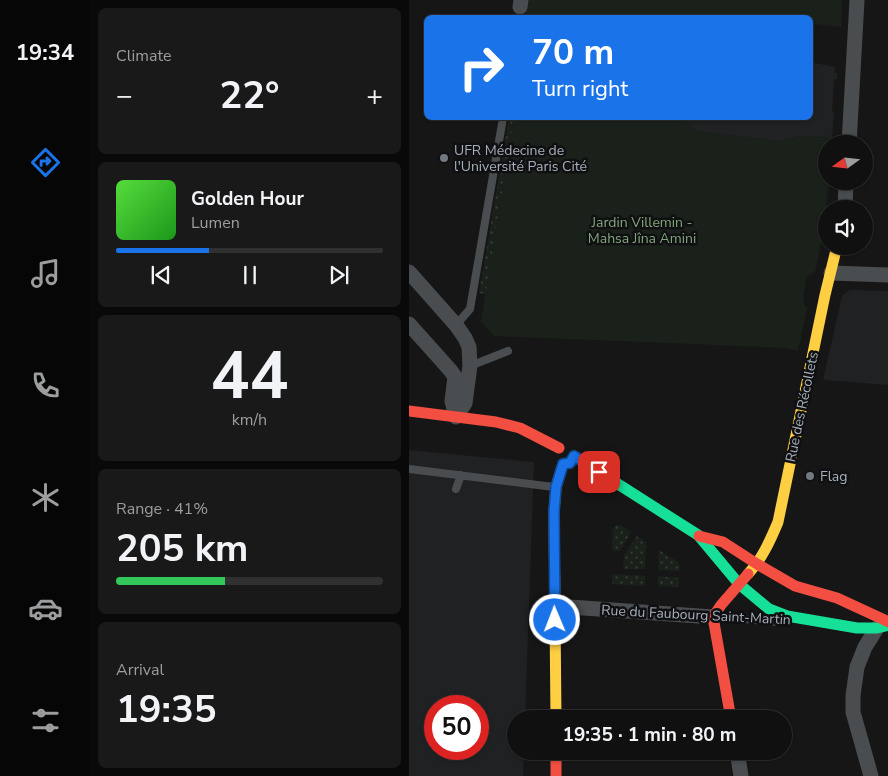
<!DOCTYPE html>
<html lang="en">
<head>
<meta charset="utf-8">
<style>
	:root { --surface:#101010; --page:#191919; --text:#f1f3f6; --muted:#9c9d9f; --line:#303030; --accent:#1a73e8 }
	body { margin:0; font-family:"Nunito Sans",sans-serif; background:var(--page); color:var(--text); height:100vh; display:flex; flex-direction:column; font-size:19px; white-space:nowrap }
	* { box-sizing:border-box; margin:0 }
	p { font-size:16px; color:var(--muted) }
	.icon { flex:none; width:28px; height:28px; fill:none; stroke:currentColor; stroke-width:2; stroke-linecap:round; stroke-linejoin:round }
	.map { position:relative; flex:1; overflow:hidden }
	.sheet { display:flex; flex-direction:column; gap:8px; padding:8px; background:#090909; width:319px }
	.sheet>* { flex:none }
	.top-card { position:absolute; left:15px; top:15px; width:389px; height:105px; border-radius:8px; box-shadow:0 1px 4px #0004,0 0 0 1px var(--line); background:#1a73e8; color:#fff; overflow:hidden }
	.needle { width:32px; rotate:255deg }
	.fabs { position:absolute; left:409px; top:135px; display:grid; gap:10px }
	.fabs a { display:grid; place-items:center; width:55px; height:55px; border-radius:50%; background:var(--surface); box-shadow:0 1px 4px #0004,0 0 0 1px var(--line); font-size:25px }
	.speed { position:absolute; left:15px; top:695px; display:flex; gap:10px; font-size:25px; font-weight:700; text-align:center }
	.speed>* { display:grid; place-content:center; width:65px; height:65px; border-radius:50%; background:var(--surface); box-shadow:0 1px 4px #0004,0 0 0 1px var(--line); line-height:1 }
	.speed .limit { border:8px solid #d22; background:#fff; color:#111 }
	.pin { position:absolute; display:grid; place-items:center; width:42px; height:42px; color:#fff; margin:-21px; border-radius:10px; box-shadow:0 2px 8px #0006 }
	.me { position:absolute; width:55px; margin:-28px; rotate:359deg; stroke-linejoin:round; filter:drop-shadow(0 0 4px #0008) }
	.turn { display:flex; align-items:center; gap:18px; height:105px; padding:0 25px; font-size:22px }
	.turn .icon { width:65px; height:65px; stroke-width:2.5 }
	.turn b { display:block; font-size:35px; line-height:42px }
	.big { font-size:38px; font-weight:700; line-height:1.1 }
	.sheet .widget { flex:1; display:flex; flex-direction:column; justify-content:center; gap:8px; min-width:0; padding:0 18px; border-radius:8px; background:var(--page) }
	.sheet .dial { align-items:center; gap:0 }
	.dial b { font-size:65px; line-height:1 }
	.song { display:flex; align-items:center; gap:15px }
	.cover { width:60px; height:60px; border-radius:8px; background:linear-gradient(135deg,hsl(110 70% 55%),hsl(120 70% 35%)) }
	.played { height:5px; border-radius:2px; background:linear-gradient(90deg,var(--accent) 35%,var(--line) 35%) }
	.keys { display:flex; justify-content:space-around; direction:ltr }
	.heat { display:flex; justify-content:space-between; align-items:center; font-size:28px; direction:ltr }
	.charge { height:8px; border-radius:4px; background:linear-gradient(90deg,#34c759 41%,var(--line) 0) }
	.trip { position:absolute; left:98px; top:710px; width:285px; height:50px; border-radius:25px; background:var(--surface); box-shadow:0 1px 4px #0004,0 0 0 1px var(--line); font-weight:700; line-height:50px; text-align:center }
	main { display:flex; flex:1; min-height:0 }
	.tab-bar { display:flex; flex-direction:column; width:90px; justify-content:space-around; align-items:center; background:#060606; color:var(--muted) }
	.tab-bar .icon { width:35px; height:35px }
	.tab-bar .active { color:var(--accent) }
	.tab-bar b { font-size:22px; color:var(--text) }
	.map>svg:first-child { display:block }
	.built { fill:#202123; fill-rule:evenodd }
	.grass { fill:url(#grass-dots) }
	.park { fill:#1a211a }
	.lines { fill:none; stroke-linecap:round; stroke-linejoin:round }
	.lane { stroke:#4a4d4f; stroke-width:8 }
	.street { stroke:#4a4d4f; stroke-width:15 }
	.fast { stroke:#16e098; stroke-width:11 }
	.slow { stroke:#ffcf43; stroke-width:11 }
	.jam { stroke:#f24e42; stroke-width:11 }
	.route-casing { stroke:#114b97; stroke-width:12 }
	.route { stroke:#1a73e8; stroke-width:9 }
	.poi-dot { fill:#737980; stroke:#101012; stroke-width:2 }
	.labels { text-anchor:middle; dominant-baseline:central; stroke-width:5; stroke-linejoin:round; paint-order:stroke }
	.poi-label { font-size:14px; fill:#a5afb9; stroke:#101012; text-anchor:start }
	.park-label { font-size:14px; fill:#81a67a; stroke:#101012 }
	.street-label { font-size:14px; fill:#a5afb9; stroke:#101012 }
</style>
</head>
<body>
<main>
<nav class="tab-bar">
<b>19:34</b>
<svg class="icon active" aria-label="directions" viewBox="0 0 24 24"><path d="M12 3l9 9-9 9-9-9zM9 14v-3h6M13 9l2 2-2 2"/></svg>
<svg class="icon" aria-label="music" viewBox="0 0 24 24"><path d="M9 18V5l10-2v13"/><circle cx="6" cy="18" r="3"/><circle cx="16" cy="16" r="3"/></svg>
<svg class="icon" aria-label="phone" viewBox="0 0 24 24"><path d="M5 4h4l2 5-3 2q2 4 5 5l2-3 5 2v4C11 20 4 13 5 4z"/></svg>
<svg class="icon" aria-label="climate" viewBox="0 0 24 24"><path d="M12 3v18M4 7l16 10M4 17L20 7"/></svg>
<svg class="icon" aria-label="car" viewBox="0 0 24 24"><path d="M5 17H2v-5l4-1 3-4h7l3 4 3 1v5h-3M9 17h6M6 11h13"/><circle cx="7" cy="17" r="2"/><circle cx="17" cy="17" r="2"/></svg>
<svg class="icon" aria-label="filters" viewBox="0 0 24 24"><path d="M4 7h16M4 17h16"/><circle cx="9" cy="7" r="2"/><circle cx="15" cy="17" r="2"/></svg>
</nav>
<section class="sheet">
<div class="widget"><p>Climate</p>
<div class="heat"><a>−</a><b class="big">22°</b><a>+</a></div>
</div>
<div class="widget">
<div class="song"><i class="cover"></i><div><b>Golden Hour</b><p>Lumen</p></div></div>
<div class="played"></div>
<div class="keys"><svg class="icon" aria-label="previous" viewBox="0 0 24 24"><path d="M18 5L8 12l10 7zM5 5v14"/></svg><svg class="icon" aria-label="pause" viewBox="0 0 24 24"><path d="M8 5v14M16 5v14"/></svg><svg class="icon" aria-label="next" viewBox="0 0 24 24"><path d="M6 5l10 7-10 7zM19 5v14"/></svg></div>
</div>
<div class="widget dial"><b>44</b><p>km/h</p></div>
<div class="widget"><p>Range · 41%</p><b class="big">205 km</b><div class="charge"></div></div>
<div class="widget"><p>Arrival</p><b class="big">19:35</b></div>
</section>
<div class="map">
<svg width="480" height="776" viewBox="0 0 480 776">
	<defs>
		<pattern id="grass-dots" width="8" height="8" patternUnits="userSpaceOnUse" patternTransform="scale(1.25)"><rect width="8" height="8" fill="#1a211a"/><path d="M2 2h.1M6 6h.1" fill="none" stroke="#383f39" stroke-width="1.8" stroke-linecap="round"/></pattern>
	</defs>
	<rect width="100%" height="100%" fill="#161616"/>
	<path class="built" d="M401,62L426,67V73H428V79H425L424,97L423,111L425,112L423,138L392,136L373,142L286,131L277,120L276,118H401Z
		M441,290L479,291V385L414,380L433,296Z
		M0,450L125,462L116,719H106V751H115L114,776H0ZM26,706H69V749H26Z"/>
	<path class="grass" d="M100,118H105L77,295L70,293Z
		M207,525H211L222,532L211,551H203L204,529Z
		M228,536L237,542L236,569H214L215,555Z
		M250,550L269,562L271,567L270,571L249,570Z
		M203,574L236,576V586L203,584Z
		M249,576L270,578V587L249,586Z"/>
	<path class="park" d="M119,0H433L432,27L406,24L405,27H401V18H121L120,16H116Z
		M105,118H276L277,120L286,131L373,142L392,136L423,138V144H418V181H420L412,244L406,272L399,276L397,280L394,300L395,304L398,308L389,351L377,348L85,336L72,322Z"/>
	<g class="lines">
		<path class="lane" d="M47,325L61,309L94,118
			M61,366L99,351
			M0,469L145,487
			M47,489L52,475
			M309,617L369,622"/>
		<path class="street" d="M111,7L112,0
			M440,144L448,0
			M436,209L437,181
			M0,272L47,325L56,338L60,347L61,366L56,403L47,417
			M422,273L480,275
			M0,324L42,371L46,377L43,401L47,417
			M146,606L304,617
			M328,751L332,776
			M462,776L444,712V696L448,667L456,647L468,628"/>
		<path class="fast" d="M165,456L289,535L330,584L360,609L378,616L448,628H468L480,625"/>
		<path class="slow" d="M339,574C353,559 361,541 369,522L416,295L428,246
			M147,719L145,512L147,487L154,464"/>
		<path class="jam" d="M0,411L87,422L111,428L150,448
			M290,536L314,542L348,564L386,586L428,598L480,622
			M322,719L304,617L312,605L339,574
			M147,751V776"/>
	</g>
	<g class="lines">
		<defs>
			<path id="route" d="M146,620L145,512L147,487L154,464L161,463L165,456L190,472"/>
		</defs>
		<use href="#route" class="route-casing"/>
		<use href="#route" class="route"/>
	</g>
	<g class="poi-dot">
		<circle cx="35" cy="158" r="5"/>
		<circle cx="401" cy="476" r="5"/>
	</g>
	<g class="labels">
		<g class="poi-label">
			<text x="45" y="150">UFR Médecine de<tspan x="45" dy="16">l'Université Paris Cité</tspan></text>
			<text x="411" y="476">Flag</text>
		</g>
		<g class="park-label">
			<text x="233" y="222">Jardin Villemin -<tspan x="233" dy="16">Mahsa Jîna Amini</tspan></text>
		</g>
		<g class="street-label">
			<text transform="translate(393 407) rotate(-78)">Rue des Récollets</text>
			<text transform="translate(287 615) rotate(3)">Rue du Faubourg Saint-Martin</text>
		</g>
	</g>
</svg>
<div class="fabs">
<a><svg class="needle" viewBox="-14 -14 28 28"><path d="M0-13l5 13h-10z" fill="#e53935"/><path d="M0 13l5-13h-10z" fill="#9c9d9f"/></svg></a>
<a><svg class="icon" aria-label="sound" viewBox="0 0 24 24"><path d="M4 9h4l5-4v14l-5-4H4zM17 9q2 3 0 6"/></svg></a>
</div>
<div class="speed"><div class="limit">50</div></div>
<div class="pin" style="left:190px;top:472px;background:#d93025"><svg class="icon" aria-label="arrive" viewBox="0 0 24 24"><path d="M6 21V4h12l-3 4 3 4H6"/></svg></div>
<svg class="me" style="left:146px;top:620px" viewBox="-20 -20 40 40"><circle r="17" fill="#1a73e8" stroke="#fff" stroke-width="3"/><path d="M0-11L8 9 0 5-8 9z" fill="#fff"/></svg>
<div class="trip">19:35 · 1 min · 80 m</div>
<div class="top-card">
<div class="turn"><svg class="icon" aria-label="right" viewBox="0 0 24 24"><path d="M7 20v-9h11M14 6l5 5-5 5"/></svg><div><b>70 m</b>Turn right</div></div>
</div>
</div>
</main>
</body>
</html>
